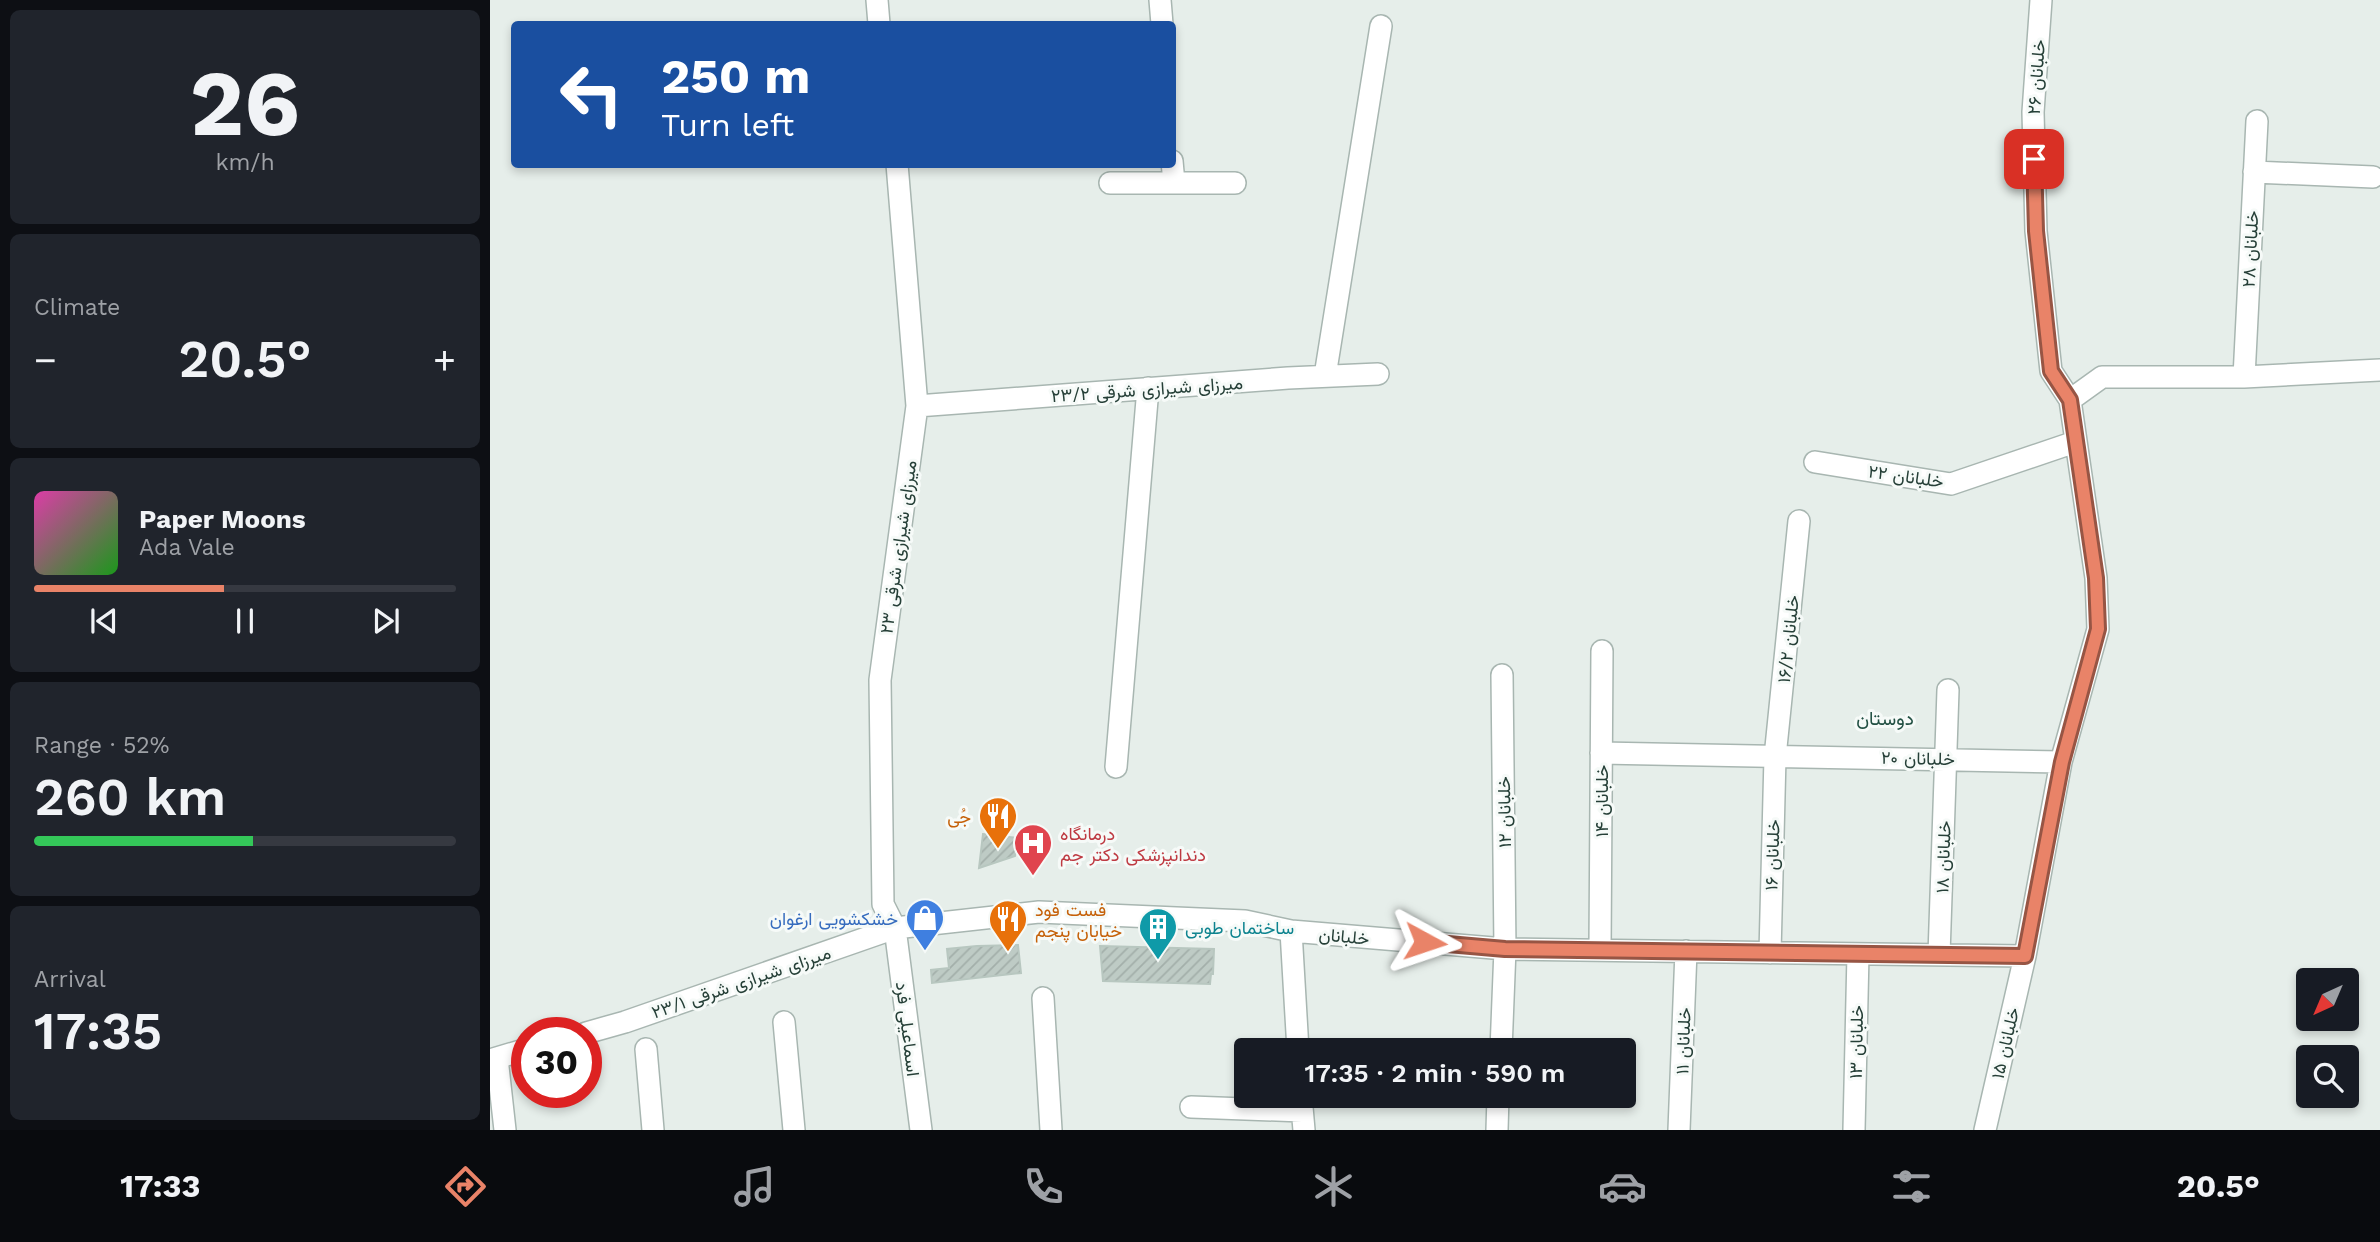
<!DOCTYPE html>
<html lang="en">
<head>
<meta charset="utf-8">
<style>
	:root { --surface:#171b24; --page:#20242c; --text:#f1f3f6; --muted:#9ea1a6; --line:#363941; --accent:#e98368 }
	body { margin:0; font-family:"Work Sans",Vazirmatn,sans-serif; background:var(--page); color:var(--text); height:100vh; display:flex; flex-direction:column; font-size:26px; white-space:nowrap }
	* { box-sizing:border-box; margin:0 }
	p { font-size:23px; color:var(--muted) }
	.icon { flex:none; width:38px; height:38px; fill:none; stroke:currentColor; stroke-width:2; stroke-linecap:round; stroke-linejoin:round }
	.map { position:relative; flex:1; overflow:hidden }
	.sheet { display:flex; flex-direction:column; gap:10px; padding:10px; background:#0d0f14; width:490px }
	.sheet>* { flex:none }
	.banner { position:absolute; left:21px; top:21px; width:665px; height:147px; border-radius:7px; box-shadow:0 4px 10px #0003; background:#1a4fa0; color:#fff; overflow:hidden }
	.needle { width:46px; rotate:224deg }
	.buttons { position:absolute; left:1806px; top:968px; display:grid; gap:14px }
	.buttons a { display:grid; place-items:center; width:63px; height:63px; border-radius:7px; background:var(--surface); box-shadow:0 4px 10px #0003; font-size:35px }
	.speed { position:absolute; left:21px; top:1017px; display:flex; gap:14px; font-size:35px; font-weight:700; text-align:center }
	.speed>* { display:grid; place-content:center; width:91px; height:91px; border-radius:50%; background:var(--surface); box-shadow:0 4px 10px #0003; line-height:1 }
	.speed .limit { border:10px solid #d22; background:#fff; color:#111 }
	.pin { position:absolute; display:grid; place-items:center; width:60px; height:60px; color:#fff; margin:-30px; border-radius:14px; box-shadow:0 4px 10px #0006 }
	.me { position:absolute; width:77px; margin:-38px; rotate:95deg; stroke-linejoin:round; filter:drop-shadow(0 0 5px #0008) }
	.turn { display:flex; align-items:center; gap:24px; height:147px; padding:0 35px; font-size:32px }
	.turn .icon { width:91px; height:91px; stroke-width:2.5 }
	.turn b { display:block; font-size:49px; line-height:60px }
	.big { font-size:52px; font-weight:600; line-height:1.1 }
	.sheet .widget { flex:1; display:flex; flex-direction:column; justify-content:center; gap:10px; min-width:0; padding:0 24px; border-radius:10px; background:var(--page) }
	.sheet .dial { align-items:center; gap:0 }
	.dial b { font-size:91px; line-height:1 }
	.song { display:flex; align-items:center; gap:21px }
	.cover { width:84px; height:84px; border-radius:10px; background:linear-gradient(135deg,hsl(320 70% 55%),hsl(120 70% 35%)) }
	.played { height:7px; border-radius:4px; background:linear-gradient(90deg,var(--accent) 45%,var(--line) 45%) }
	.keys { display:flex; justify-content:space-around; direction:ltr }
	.heat { display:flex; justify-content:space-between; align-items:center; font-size:38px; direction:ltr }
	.charge { height:10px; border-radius:5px; background:linear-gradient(90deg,#34c759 52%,var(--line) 0) }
	.trip { position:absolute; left:744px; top:1038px; width:402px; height:70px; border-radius:7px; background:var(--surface); box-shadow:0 4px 10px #0003; font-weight:600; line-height:70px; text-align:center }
	.dock { display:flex; height:112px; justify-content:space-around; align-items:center; background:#090b0e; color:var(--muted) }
	.dock .icon { width:49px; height:49px }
	.dock .selected { color:var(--accent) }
	.dock b { font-size:32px; color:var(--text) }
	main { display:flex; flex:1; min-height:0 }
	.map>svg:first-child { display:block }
	.building { fill:url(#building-hatch); stroke:#b8c7c0; stroke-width:2 }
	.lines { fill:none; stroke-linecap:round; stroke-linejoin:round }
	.minor-casing { stroke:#a8b6b1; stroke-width:24 }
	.minor { stroke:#fff; stroke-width:21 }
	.route-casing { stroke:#975544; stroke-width:18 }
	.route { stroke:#e98368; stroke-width:12 }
	.labels { text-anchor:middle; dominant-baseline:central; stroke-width:6; stroke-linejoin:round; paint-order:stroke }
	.street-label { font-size:18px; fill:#253f37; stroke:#f6faf8 }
	.food-label { font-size:18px; fill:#c56008; stroke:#f6faf8; text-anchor:end }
	.health-label { font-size:18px; fill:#be3a42; stroke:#f6faf8; text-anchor:start }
	.shop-label { font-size:18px; fill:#366cbe; stroke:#f6faf8; text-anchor:end }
	.culture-label { font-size:18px; fill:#0d838f; stroke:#f6faf8; text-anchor:start }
	.neighbourhood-label { font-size:19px; fill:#225043; stroke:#f6faf8 }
</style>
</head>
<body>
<main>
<section class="sheet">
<div class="widget dial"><b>26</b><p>km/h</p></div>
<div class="widget"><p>Climate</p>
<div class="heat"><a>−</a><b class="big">20.5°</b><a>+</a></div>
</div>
<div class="widget">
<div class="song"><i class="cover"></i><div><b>Paper Moons</b><p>Ada Vale</p></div></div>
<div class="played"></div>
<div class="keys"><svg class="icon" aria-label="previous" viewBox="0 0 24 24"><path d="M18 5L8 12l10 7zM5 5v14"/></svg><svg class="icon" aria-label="pause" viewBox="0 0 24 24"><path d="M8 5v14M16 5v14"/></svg><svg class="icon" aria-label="next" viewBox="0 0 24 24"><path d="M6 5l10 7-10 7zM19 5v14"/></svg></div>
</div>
<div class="widget"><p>Range · 52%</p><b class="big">260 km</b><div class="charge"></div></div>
<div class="widget"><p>Arrival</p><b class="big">17:35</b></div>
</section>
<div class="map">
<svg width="1890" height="1130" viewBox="0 0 1890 1130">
	<defs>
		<pattern id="building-hatch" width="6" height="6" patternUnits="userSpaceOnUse" patternTransform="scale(1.75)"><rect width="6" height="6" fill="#becbc5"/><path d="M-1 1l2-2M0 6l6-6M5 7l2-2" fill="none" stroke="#a3afaa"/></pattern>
	</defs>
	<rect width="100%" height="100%" fill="#e6eeea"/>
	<path class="building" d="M493,834L528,838L525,856L489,868Z
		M528,945L531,973L442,983L441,970L459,968L457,949L487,946Z
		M610,946L724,949L723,974H721L720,984L613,981Z"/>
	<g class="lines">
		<defs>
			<path id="minor" d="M387,0L389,24
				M670,0L672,24
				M1551,0L1543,112L1546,231L1561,371L1580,400
				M682,161L684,183
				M407,164L427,406L390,680L393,904L405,928L431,1130
				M1764,172L1883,177
				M620,183H745
				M835,376L891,26
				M1754,377L1767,121
				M427,406L798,378L888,374
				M1325,462L1461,484L1585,442
				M1111,753L1571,762
				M626,767L658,388
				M801,931L808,1050
				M1110,950L1112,651
				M1280,953L1285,757L1309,521
				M1449,955L1458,690
				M553,998L561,1130
				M294,1022L304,1130
				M96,1033L135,1022L405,928L549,912L755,921L801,931L1015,949L1535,956
				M156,1049L163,1130
				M1011,1050L1015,949L1012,675
				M7,1058L15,1130
				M0,1060L37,1049
				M811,1096L814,1130
				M701,1107L812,1111
				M1007,1130L1008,1096
				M1189,1130L1196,951
				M1364,1130L1368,954
				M1495,1130L1535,956L1571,762L1608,629L1606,578L1580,400L1612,377H1754L1890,370"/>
		</defs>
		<use href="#minor" class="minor-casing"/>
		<use href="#minor" class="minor"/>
	</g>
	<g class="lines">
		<defs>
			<path id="route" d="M935,942L1015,949L1535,956L1572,762L1608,629L1606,578L1580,400L1561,371L1546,231L1544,159"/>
		</defs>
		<use href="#route" class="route-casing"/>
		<use href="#route" class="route"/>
	</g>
	<defs>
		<symbol id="restaurant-pin" viewBox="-11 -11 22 30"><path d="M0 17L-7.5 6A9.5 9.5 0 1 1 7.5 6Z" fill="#e8710a" stroke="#f6faf8"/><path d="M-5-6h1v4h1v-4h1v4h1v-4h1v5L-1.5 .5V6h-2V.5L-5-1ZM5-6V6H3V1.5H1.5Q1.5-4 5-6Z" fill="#fff"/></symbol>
		<symbol id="hospital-pin" viewBox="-11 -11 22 30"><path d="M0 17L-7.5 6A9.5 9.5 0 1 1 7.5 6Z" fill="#e0444e" stroke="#f6faf8"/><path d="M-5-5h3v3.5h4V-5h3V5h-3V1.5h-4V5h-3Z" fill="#fff"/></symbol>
		<symbol id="shop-pin" viewBox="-11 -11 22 30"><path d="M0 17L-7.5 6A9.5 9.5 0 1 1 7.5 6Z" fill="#3f7fe0" stroke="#f6faf8"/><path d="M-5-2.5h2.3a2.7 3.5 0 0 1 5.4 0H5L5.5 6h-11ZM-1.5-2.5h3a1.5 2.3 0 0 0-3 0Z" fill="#fff"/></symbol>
		<symbol id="building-pin" viewBox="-11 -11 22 30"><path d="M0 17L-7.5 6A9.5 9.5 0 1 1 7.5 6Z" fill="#0f9aa8" stroke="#f6faf8"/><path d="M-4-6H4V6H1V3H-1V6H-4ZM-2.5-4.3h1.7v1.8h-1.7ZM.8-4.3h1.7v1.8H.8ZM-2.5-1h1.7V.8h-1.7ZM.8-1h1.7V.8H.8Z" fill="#fff"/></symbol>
	</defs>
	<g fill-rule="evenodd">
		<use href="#restaurant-pin" x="486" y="794" width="44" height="60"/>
		<use href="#hospital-pin" x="521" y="821" width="44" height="60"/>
		<use href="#shop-pin" x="413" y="896" width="44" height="60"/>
		<use href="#restaurant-pin" x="496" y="897" width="44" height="60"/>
		<use href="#building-pin" x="646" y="905" width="44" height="60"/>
	</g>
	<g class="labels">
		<g class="street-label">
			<text transform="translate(1546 77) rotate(-86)">۲۶ خلبانان</text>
			<text transform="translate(1760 249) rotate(-87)">۲۸ خلبانان</text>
			<text transform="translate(657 389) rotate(-4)">۲۳/۲ میرزای شیرازی شرقی</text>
			<text transform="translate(1416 476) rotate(8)">۲۲ خلبانان</text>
			<text transform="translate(408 547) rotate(-82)">۲۳ میرزای شیرازی شرقی</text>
			<text transform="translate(1298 639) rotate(-84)">۱۶/۲ خلبانان</text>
			<text transform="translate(1428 758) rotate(1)">۲۰ خلبانان</text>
			<text transform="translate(1111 801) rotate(-90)">۱۴ خلبانان</text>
			<text transform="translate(1014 812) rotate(-91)">۱۲ خلبانان</text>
			<text transform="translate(1282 855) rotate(-88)">۱۶ خلبانان</text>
			<text transform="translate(1453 857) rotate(-88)">۱۸ خلبانان</text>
			<text transform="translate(854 936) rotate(5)">خلبانان</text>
			<text transform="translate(251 982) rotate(-19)">۲۳/۱ میرزای شیرازی شرقی</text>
			<text transform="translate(418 1029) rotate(83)">اسماعیلی فرد</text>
			<text transform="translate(1193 1041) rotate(-88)">۱۱ خلبانان</text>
			<text transform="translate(1366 1042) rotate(-89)">۱۳ خلبانان</text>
			<text transform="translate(1515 1043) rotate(-77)">۱۵ خلبانان</text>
		</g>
		<g class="food-label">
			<text x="481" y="816">جُی</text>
			<text x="545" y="909" text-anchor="start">فست فود<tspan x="545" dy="21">خیابان پنجم</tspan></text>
		</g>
		<g class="health-label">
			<text x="570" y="833">درمانگاه<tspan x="570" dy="21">دندانپزشکی دکتر جم</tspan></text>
		</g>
		<g class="shop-label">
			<text x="408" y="918">خشکشویی ارغوان</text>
		</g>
		<g class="culture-label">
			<text x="695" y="927">ساختمان طوبی</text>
		</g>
		<g class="neighbourhood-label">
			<text x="1395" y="718">دوستان</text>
		</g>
	</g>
</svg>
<div class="buttons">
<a><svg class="needle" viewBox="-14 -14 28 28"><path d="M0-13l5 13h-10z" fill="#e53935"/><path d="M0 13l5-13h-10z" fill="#9ea1a6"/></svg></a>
<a><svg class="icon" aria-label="search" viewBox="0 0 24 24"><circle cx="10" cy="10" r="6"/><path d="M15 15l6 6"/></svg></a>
</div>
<div class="speed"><div class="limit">30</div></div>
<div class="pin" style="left:1544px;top:159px;background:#d93025"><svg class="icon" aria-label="arrive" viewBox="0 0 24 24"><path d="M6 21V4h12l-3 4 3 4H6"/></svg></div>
<svg class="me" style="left:935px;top:942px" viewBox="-20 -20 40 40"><path d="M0-17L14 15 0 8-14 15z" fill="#e98368" stroke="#fff" stroke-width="4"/></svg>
<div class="trip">17:35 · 2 min · 590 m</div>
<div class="banner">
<div class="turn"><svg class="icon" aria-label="left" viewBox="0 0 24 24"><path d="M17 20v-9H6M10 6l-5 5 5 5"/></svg><div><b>250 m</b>Turn left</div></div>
</div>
</div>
</main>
<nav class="dock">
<b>17:33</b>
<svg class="icon selected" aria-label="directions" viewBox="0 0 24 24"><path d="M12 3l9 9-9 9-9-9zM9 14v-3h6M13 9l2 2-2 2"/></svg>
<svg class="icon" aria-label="music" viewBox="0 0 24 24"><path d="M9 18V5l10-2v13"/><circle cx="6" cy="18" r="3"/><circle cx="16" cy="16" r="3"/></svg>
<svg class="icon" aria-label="phone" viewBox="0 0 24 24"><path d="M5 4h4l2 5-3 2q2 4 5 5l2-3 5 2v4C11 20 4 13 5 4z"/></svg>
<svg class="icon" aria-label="climate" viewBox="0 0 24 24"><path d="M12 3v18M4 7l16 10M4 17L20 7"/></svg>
<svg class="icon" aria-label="car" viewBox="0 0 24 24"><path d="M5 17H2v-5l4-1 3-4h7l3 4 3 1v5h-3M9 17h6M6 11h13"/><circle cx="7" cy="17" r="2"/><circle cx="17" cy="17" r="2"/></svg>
<svg class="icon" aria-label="filters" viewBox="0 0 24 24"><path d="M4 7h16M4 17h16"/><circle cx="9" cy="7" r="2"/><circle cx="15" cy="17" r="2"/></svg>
<b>20.5°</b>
</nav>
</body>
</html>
